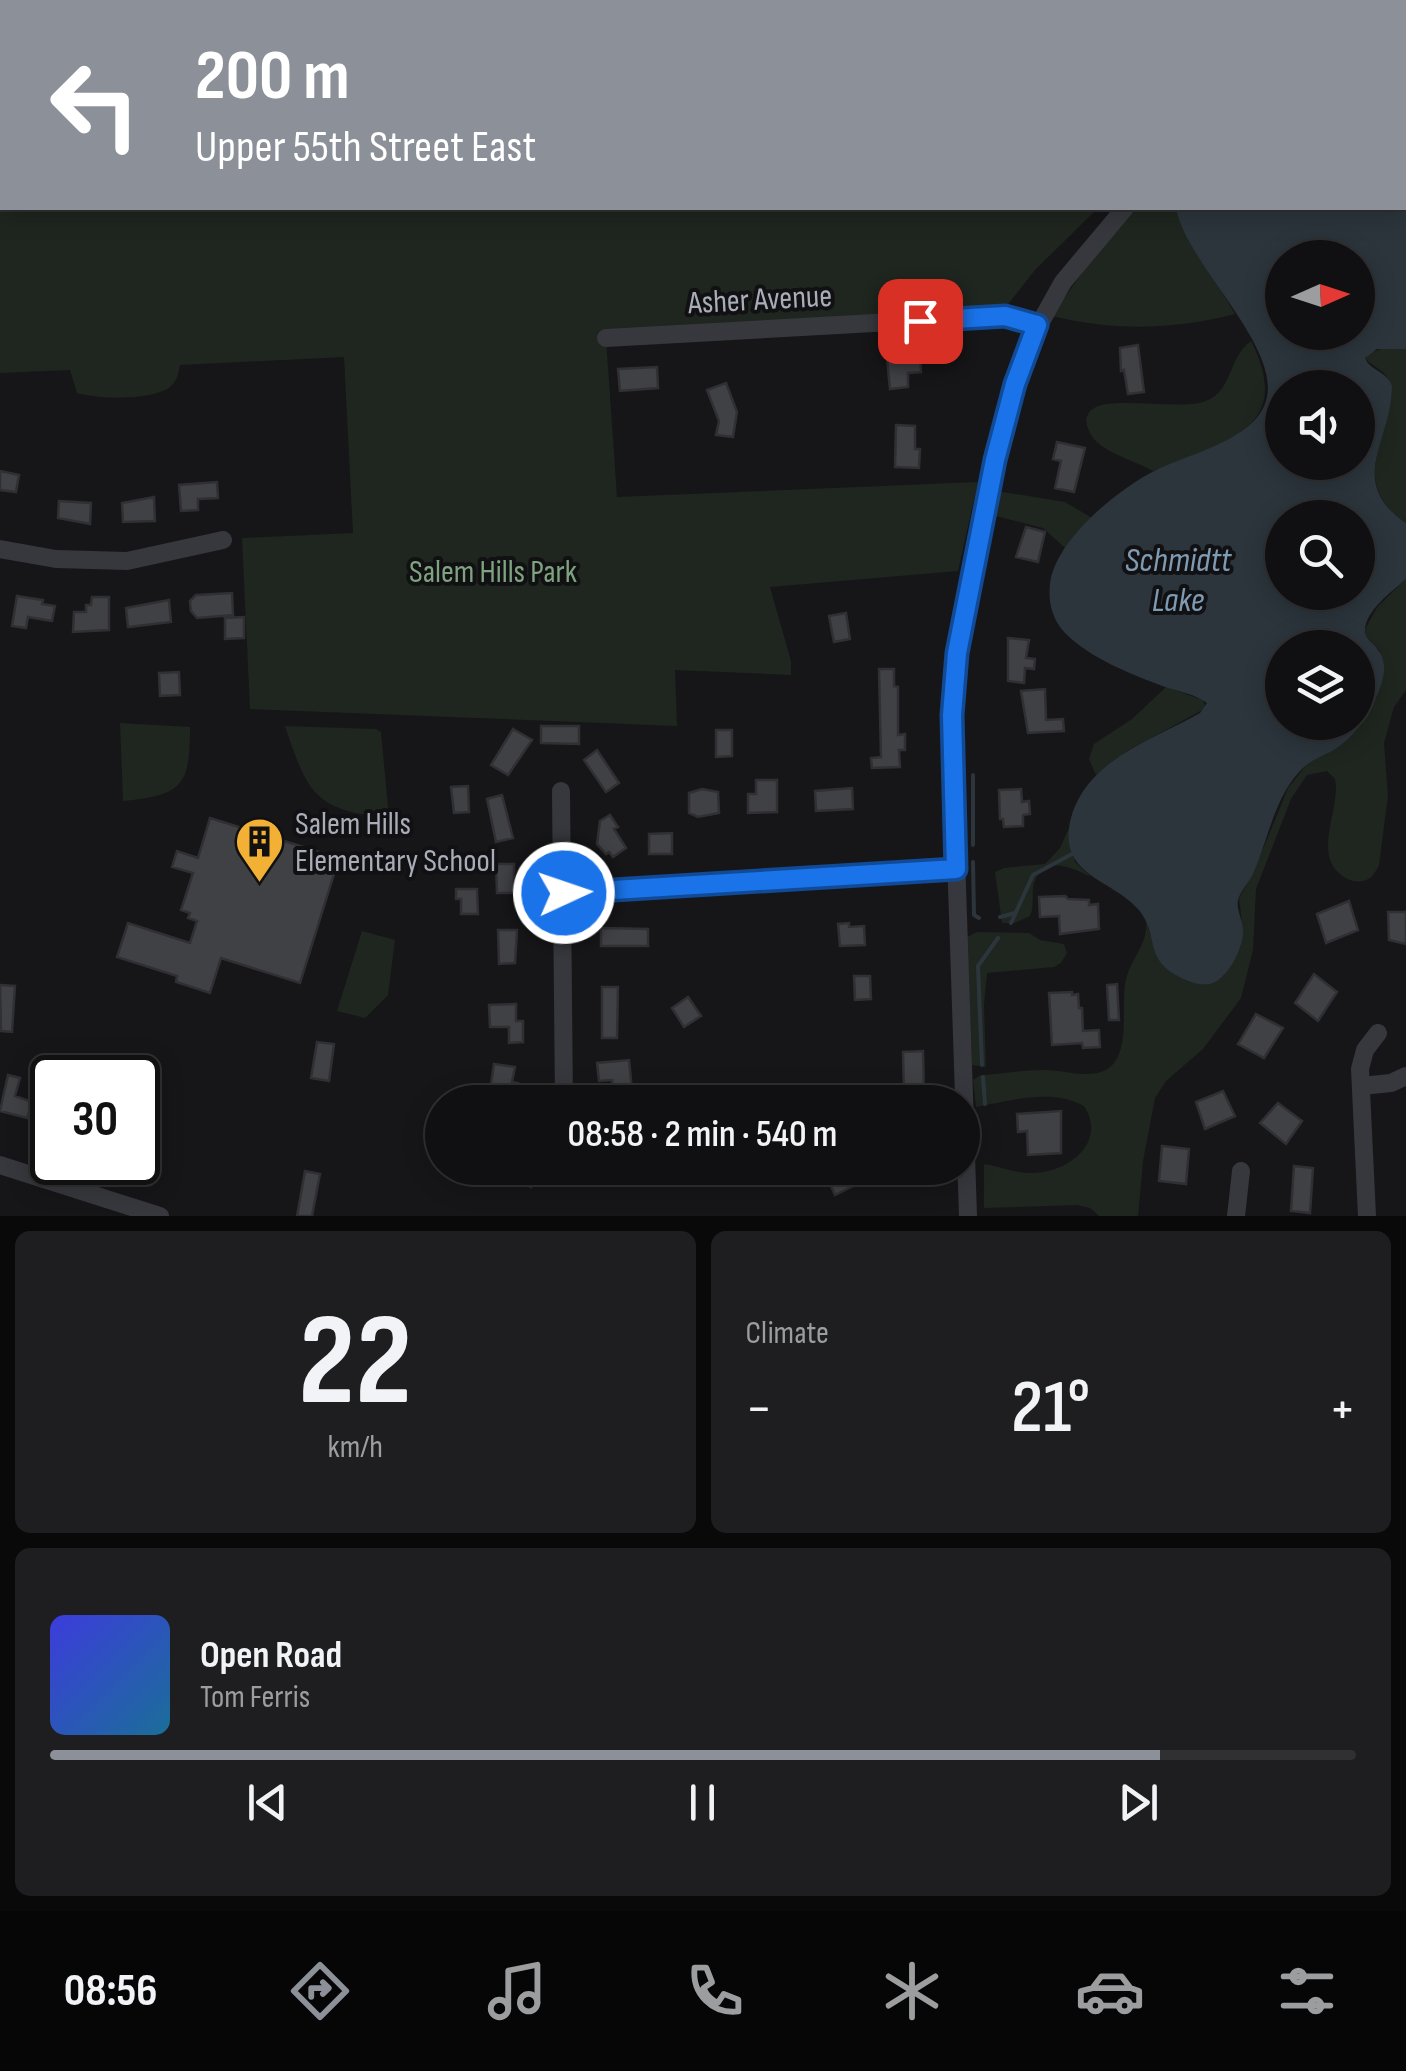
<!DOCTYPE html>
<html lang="en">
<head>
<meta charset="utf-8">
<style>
	:root { --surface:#101012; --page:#1e1e20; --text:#f1f3f6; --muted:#9c9d9f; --line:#303032; --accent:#8c9099 }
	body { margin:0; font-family:"Sofia Sans Condensed",sans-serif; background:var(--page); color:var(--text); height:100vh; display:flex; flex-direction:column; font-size:38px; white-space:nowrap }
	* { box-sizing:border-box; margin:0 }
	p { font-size:32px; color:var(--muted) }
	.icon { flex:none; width:55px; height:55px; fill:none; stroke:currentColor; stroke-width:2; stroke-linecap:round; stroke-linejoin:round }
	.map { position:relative; height:1216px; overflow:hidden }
	.sheet { display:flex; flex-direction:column; gap:15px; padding:15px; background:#09090a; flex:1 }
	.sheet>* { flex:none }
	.banner { position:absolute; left:0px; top:0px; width:1408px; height:210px; box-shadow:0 5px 25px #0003,0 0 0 2px var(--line); background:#8c9099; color:#fff; overflow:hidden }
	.needle { width:65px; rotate:87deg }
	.buttons { position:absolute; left:1265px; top:240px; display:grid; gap:20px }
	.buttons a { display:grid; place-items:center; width:110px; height:110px; border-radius:50%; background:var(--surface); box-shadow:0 5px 25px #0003,0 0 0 2px var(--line); font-size:50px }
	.speed { position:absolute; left:30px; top:1055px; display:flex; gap:20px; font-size:50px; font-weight:700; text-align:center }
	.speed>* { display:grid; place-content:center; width:130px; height:130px; border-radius:50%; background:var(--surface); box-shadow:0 5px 25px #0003,0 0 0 2px var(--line); line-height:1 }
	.speed .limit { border:5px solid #111; border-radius:15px; background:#fff; color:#111 }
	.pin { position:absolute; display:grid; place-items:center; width:85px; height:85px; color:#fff; margin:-42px; border-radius:20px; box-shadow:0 5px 15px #0006 }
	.me { position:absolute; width:110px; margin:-55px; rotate:87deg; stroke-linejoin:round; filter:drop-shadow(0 0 8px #0008) }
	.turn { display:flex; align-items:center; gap:35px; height:210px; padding:0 30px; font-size:45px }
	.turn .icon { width:130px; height:130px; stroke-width:2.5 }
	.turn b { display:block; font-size:70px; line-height:85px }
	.big { font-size:75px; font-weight:600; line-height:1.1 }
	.sheet .tile { flex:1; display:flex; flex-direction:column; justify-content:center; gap:15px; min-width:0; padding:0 35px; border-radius:15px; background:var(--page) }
	.sheet .dial { align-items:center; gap:0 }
	.dial b { font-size:130px; line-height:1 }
	.song { display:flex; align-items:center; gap:30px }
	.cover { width:120px; height:120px; border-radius:15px; background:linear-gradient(135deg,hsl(240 70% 55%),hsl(200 70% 35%)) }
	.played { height:10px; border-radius:5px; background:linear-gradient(90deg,var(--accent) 85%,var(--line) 85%) }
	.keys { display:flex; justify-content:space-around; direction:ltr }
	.heat { display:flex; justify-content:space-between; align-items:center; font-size:55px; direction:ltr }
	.sheet .tiles { flex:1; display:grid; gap:15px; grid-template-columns:1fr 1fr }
	.tile:last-child { grid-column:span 2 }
	.trip { position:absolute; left:425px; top:1085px; width:555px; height:100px; border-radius:50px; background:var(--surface); box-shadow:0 5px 25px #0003,0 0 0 2px var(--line); font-weight:600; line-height:100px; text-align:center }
	.dock { display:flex; height:160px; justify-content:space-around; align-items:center; background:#060607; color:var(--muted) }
	.dock .icon { width:70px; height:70px }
	.dock .active { color:var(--accent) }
	.dock b { font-size:45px; color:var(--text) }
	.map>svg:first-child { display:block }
	.green { fill:#1e261f }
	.water { fill:#2c353c; fill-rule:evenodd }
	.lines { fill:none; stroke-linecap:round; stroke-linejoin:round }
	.stream { stroke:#2c353c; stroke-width:4 }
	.building { fill:#404145; stroke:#303034; stroke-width:2.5 }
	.minor { stroke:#37383d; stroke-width:18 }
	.route-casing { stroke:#114b97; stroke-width:25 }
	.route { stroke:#1a73e8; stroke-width:18 }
	.labels { text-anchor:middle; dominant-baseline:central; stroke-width:8; stroke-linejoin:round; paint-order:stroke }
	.street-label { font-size:32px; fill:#a8adb8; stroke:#111113 }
	.park-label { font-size:32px; fill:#7fa381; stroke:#111113 }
	.poi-label { font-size:32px; fill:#a8adb8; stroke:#111113; text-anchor:start }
	.water-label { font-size:35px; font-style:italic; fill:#7f9bb3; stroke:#111113 }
</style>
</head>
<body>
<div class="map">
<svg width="1406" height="1216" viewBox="0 0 1406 1216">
	<rect width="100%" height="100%" fill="#161618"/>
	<path class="green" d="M0,0H1265L2,2V208H1098L1035,270L999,316L606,338L617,497L978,482L958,571L770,587L791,661V675L675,670L677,726L250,709L242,538L353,533L344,357L180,365C178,373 178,380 171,386C155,401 97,399 77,393L70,370L0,373Z
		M1137,208H1176L1182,225L1235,314C1173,330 1114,331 1052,316L1093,257Z
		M1251,341C1297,432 1220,442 1153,471C1129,457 1088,451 1086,419C1089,412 1089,411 1096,407C1115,398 1172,408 1199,403C1234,396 1226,359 1251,341Z
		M1384,348L1406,349V523C1346,480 1391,442 1392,386L1384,373L1365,359L1369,353Z
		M997,491L1065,502L1092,518L1065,548L1043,528L992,515Z
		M1406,579V690L1394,707L1384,743L1388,796L1379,865C1375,873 1372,879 1363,881C1354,883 1346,879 1340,874C1313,852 1341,808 1335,779L1327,771L1307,775L1291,799L1256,889L1253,950L1241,998L1203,1049L1166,1081L1155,1098L1143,1161L1138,1216H1099L1090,1208L1077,1205L984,1208V1164C1000,1166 1016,1174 1032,1173C1067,1173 1108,1143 1084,1106C1051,1088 1010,1101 976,1107L973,1080L981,1075C1001,1074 1022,1070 1043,1070C1067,1069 1106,1087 1119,1054C1127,1033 1122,1006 1125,985C1128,960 1149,946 1146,920C1157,958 1162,976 1205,985L1223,976L1240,948L1243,932L1239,898L1254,871L1288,788L1307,764L1352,735L1375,699L1383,679L1384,663L1379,650L1366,636L1365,629L1377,607Z
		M1166,687L1203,700L1206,708L1129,750L1096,775L1089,759L1094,744L1132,719Z
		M120,723L190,727C190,787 182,795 123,801Z
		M285,726L376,729L381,732L389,818C314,810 308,794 285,726Z
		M1069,828L1075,862L1091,877C1072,868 1044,854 1034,883C1031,894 1035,905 1030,916L1015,923H1002L995,872L1004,868L1045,864L1060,848Z
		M362,931L395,940L388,995L365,1018L337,1011Z
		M977,932L1029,933L1040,940L1064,944L1067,953L1061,963L1054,967L987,973L984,1005L986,1067L972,1065L967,937Z"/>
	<path class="water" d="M1399,0H1406V349H1377L1365,358C1370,371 1387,371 1392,386C1392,442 1345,481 1406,523V579C1393,591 1364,611 1365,632C1366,640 1374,643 1378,650C1390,665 1382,684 1375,700C1365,721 1352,739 1332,751C1320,757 1309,761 1300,771C1274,798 1268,841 1253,874C1249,882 1240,892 1238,900C1236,910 1243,920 1243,930C1244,946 1230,974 1215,982C1205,987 1196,984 1186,980C1141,961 1161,936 1138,909C1112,880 1063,876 1069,828C1079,762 1151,741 1200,713L1207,703C1195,694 1180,692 1165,687C1131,674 1091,659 1065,633C1052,619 1048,602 1050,584C1055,540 1118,489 1156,470C1188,454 1259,439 1267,397C1278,343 1186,263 1176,208H1405V2H1396ZM1282,258H1358V332H1282ZM1282,388H1358V462H1282ZM1282,518H1358V592H1282ZM1282,648H1358V722H1282Z"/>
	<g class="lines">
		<path class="stream" d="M973,845V775
			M973,862L974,915L979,918
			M1000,917L1015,913
			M1011,923L1033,875L1072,854
			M982,1065L978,966L998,938
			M983,1077L985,1104"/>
	</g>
	<path class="building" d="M1138,345L1144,392L1128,394L1124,370L1121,371L1120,348Z
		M920,355L921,372L908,373V387L890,389L887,358Z
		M657,367L658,388L620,391L618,369Z
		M726,383L737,412L733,437L716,435L719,421L707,390Z
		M896,425L915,426V449H920L919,468L895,467Z
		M1057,442L1085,448L1074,492L1055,488L1061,461L1053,459Z
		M0,471L19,475L16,492L0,490Z
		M217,482L218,498L198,499V510L181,511L179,485Z
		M154,497L155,521L123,522L122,503Z
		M59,501L91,503L90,524L58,518Z
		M1026,527L1045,532L1038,562L1016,557Z
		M232,593L233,615L197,618L191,611L190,601L196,595Z
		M17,596L43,600L42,604L55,606L52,621L28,617L26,628L12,626Z
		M92,597H109V630L73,632L74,612H86V605H91Z
		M169,600L171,622L128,627L126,608Z
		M846,613L850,639L834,642L829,616Z
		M244,617V638L225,639V618Z
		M1008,638L1029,640L1026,658L1035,659L1034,669L1025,668L1024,683L1008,681Z
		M879,669H894V686L898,687V735L905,734V750H899L900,767L872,768L871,758L881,757Z
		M179,672L180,695L160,696L159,673Z
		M1045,689L1046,720L1063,719L1064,731L1028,733L1021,691Z
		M541,726H579V744L541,743Z
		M513,729L532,740L508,775L491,765Z
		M716,730H732V756L716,757Z
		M597,750L619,783L606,792L584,760Z
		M756,780H777V812L748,813V794H756Z
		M468,786L469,812L454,813L451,787Z
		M852,788L853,809L816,811L815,791Z
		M702,789L718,792L719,813L698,817L689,813V793Z
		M1021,789L1022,802L1029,801L1030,814L1023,815V826L1004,827L1003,819H1000L999,790Z
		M502,795L513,838L496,842L487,799Z
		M610,815L618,827L614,829L626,848L613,857L609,852L606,854L597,844L600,821Z
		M210,818L339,858L300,983L221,958L210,993L176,982L177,976L117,957L128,923L190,943L197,921L188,918L190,913L181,910L193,873L172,867L177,851L198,858Z
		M672,833V854H649V834Z
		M496,864H514V893H497Z
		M456,889H477L478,914H461V899H456Z
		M1065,896L1068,899L1089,900V905L1098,904L1099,929L1060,934L1059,916L1040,917L1039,897Z
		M1349,901L1358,930L1326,943L1317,914Z
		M1388,912H1406V944L1389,940Z
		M849,923V927L864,926L865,945L840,946L838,924Z
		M601,928L648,929V946H601Z
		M498,930H517L515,963L499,964Z
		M1314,974L1337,992L1318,1021L1295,1003Z
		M854,976H870L871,999L855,1000Z
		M1117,984L1119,1020H1109L1107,985Z
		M0,985L15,986L12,1032L1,1031Z
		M602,987H618L617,1038H602Z
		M1072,992V995L1078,994L1079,1008H1082L1083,1031L1099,1030L1100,1047L1083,1048L1082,1043L1052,1045L1049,993Z
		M688,997L701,1016L684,1027L672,1008Z
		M516,1004V1021H523V1042L509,1043V1027H490L489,1005Z
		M1256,1014L1283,1028L1264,1058L1238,1044Z
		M317,1042L334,1044L329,1081L311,1078Z
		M923,1051L924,1094H904L903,1052Z
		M629,1060L632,1090H638L639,1102H614L612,1080L599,1081L597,1063Z
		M494,1064L515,1067L512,1082L518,1083L515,1102L489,1098Z
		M8,1075L20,1078L15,1096L32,1102L27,1118L0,1111Z
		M1223,1091L1235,1116L1205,1129L1196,1102Z
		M1278,1103L1302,1121L1286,1144L1260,1123Z
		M1061,1111V1153L1028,1155L1027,1131L1018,1132L1017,1114Z
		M1162,1146L1189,1149L1186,1184L1159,1181Z
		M1294,1166L1313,1168L1310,1213L1291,1211Z
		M495,1168H541L531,1187Z
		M823,1168H862L867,1179L835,1195Z
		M305,1171L320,1174L312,1216H297Z"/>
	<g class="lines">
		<path class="minor" d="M1287,2L1288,0
			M606,338L999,316L1037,325
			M0,549L56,559L127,561L223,540
			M561,791L564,1102
			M564,893L956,869
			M1361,1086L1391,1083L1406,1076
			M0,1165L160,1216
			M968,1216L953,766L957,653L995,459L1029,343L1063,282L1125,208
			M1236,1216L1241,1171
			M1367,1216L1360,1069L1365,1050L1378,1033"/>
	</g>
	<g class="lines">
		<defs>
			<path id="route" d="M564,893L956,869L952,715L957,653L995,460L1015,384L1037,325L1005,316L920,321"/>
		</defs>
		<use href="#route" class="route-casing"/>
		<use href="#route" class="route"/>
	</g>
	<defs>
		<symbol id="building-pin" viewBox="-11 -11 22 30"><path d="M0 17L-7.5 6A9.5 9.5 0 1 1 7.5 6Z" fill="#f2b134" stroke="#111113"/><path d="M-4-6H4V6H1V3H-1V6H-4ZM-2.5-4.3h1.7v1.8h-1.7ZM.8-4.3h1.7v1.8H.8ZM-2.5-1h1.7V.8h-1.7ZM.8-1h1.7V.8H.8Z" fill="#111"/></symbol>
	</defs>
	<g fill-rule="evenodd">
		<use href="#building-pin" x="232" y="814" width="55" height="75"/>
	</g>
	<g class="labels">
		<g class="street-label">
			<text transform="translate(760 300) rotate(-3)">Asher Avenue</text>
		</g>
		<g class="park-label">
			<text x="493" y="572">Salem Hills Park</text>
		</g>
		<g class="poi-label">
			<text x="295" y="824">Salem Hills<tspan x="295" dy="37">Elementary School</tspan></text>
		</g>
		<g class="water-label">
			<text x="1178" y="560">Schmidtt<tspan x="1178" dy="40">Lake</tspan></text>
		</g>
	</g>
</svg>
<div class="buttons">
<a><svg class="needle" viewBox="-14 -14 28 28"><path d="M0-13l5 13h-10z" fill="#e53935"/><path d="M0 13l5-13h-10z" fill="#9c9d9f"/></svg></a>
<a><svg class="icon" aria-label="sound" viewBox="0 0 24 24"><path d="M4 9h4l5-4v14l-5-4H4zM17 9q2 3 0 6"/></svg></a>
<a><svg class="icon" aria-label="search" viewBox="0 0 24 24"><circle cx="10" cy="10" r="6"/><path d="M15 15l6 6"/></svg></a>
<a><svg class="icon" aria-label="layers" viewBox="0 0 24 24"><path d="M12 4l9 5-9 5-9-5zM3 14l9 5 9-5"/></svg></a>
</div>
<div class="speed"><div class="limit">30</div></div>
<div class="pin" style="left:920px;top:321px;background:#d93025"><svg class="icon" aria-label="arrive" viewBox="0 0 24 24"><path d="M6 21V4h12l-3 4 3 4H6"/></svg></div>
<svg class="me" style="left:564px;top:893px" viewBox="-20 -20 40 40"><circle r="17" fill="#1a73e8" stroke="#fff" stroke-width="3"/><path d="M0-11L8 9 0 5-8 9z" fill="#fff"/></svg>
<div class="trip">08:58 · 2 min · 540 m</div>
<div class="banner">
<div class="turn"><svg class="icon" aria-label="left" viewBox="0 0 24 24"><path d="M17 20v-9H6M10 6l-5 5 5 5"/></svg><div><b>200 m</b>Upper 55th Street East</div></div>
</div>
</div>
<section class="sheet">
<div class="tiles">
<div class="tile dial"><b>22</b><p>km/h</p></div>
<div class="tile"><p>Climate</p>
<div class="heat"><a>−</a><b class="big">21°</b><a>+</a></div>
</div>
<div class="tile">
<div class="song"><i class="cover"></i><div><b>Open Road</b><p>Tom Ferris</p></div></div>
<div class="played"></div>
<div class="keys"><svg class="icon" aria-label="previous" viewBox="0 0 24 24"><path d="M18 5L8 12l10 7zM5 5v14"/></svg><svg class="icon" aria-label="pause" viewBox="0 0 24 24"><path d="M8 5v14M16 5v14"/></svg><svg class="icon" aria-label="next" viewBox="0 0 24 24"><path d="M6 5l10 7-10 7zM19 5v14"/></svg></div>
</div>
</div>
</section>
<nav class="dock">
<b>08:56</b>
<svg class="icon active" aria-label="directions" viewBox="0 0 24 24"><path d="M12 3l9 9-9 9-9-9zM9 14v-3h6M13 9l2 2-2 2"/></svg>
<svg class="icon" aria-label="music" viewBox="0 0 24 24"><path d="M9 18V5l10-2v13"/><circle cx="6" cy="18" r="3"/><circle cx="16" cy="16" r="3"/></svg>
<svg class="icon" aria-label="phone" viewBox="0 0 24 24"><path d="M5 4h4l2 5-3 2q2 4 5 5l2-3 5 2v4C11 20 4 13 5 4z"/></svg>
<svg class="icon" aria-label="climate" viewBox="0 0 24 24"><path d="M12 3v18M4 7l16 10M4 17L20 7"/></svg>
<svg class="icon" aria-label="car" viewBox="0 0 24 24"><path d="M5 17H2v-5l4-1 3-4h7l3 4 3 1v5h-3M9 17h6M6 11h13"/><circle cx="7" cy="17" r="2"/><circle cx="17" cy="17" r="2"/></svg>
<svg class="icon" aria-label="filters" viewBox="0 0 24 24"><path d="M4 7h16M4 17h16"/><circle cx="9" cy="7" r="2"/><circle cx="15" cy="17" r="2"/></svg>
</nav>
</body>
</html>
